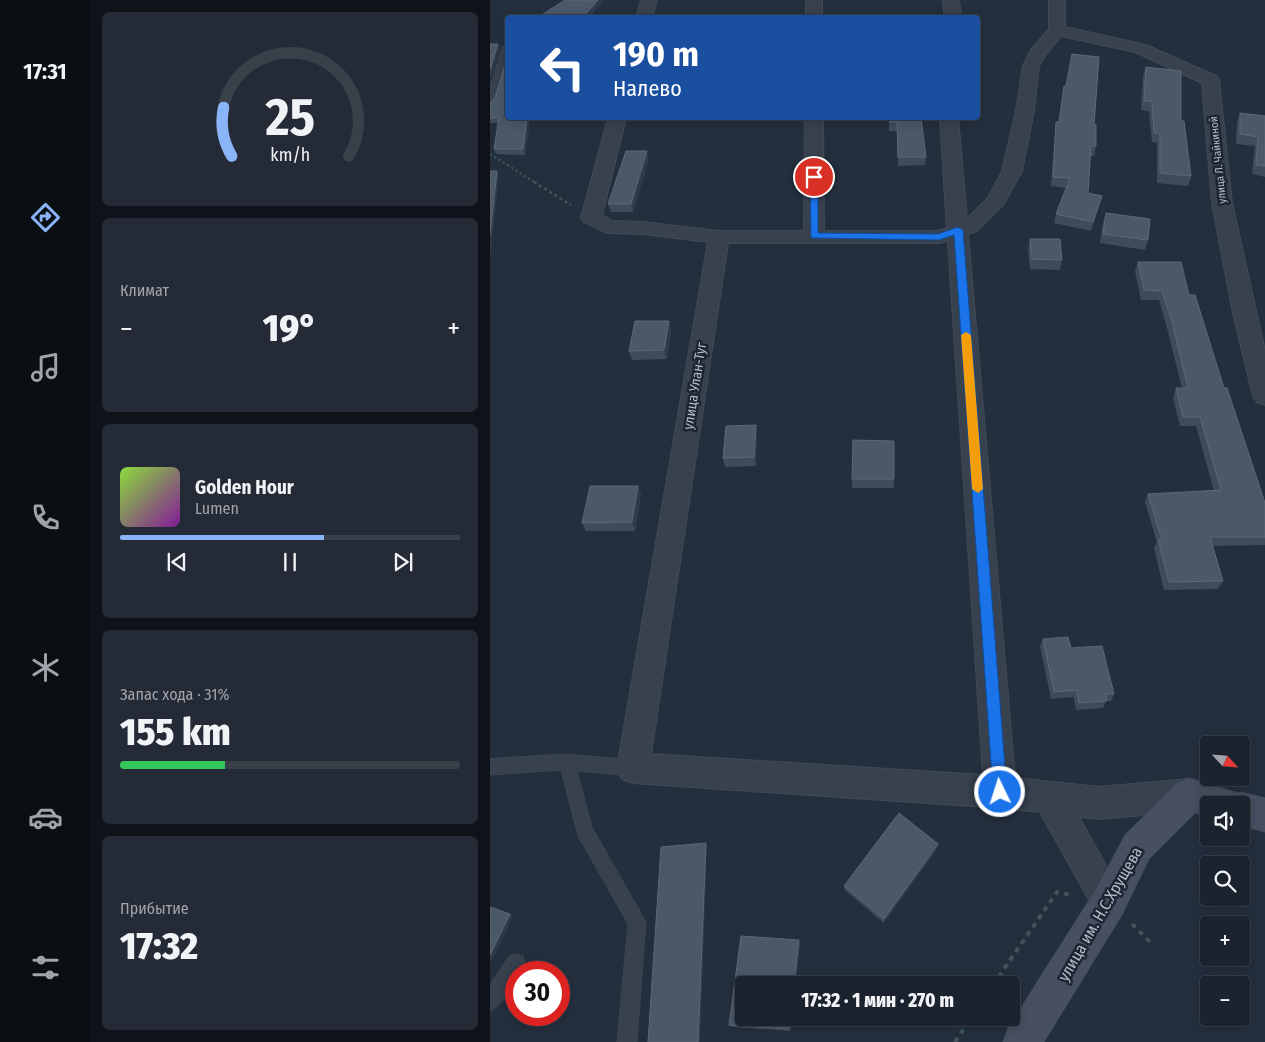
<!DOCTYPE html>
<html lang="ru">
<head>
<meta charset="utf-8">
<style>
	:root { --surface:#1b232e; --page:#242b36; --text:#f1f3f6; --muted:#a0a4aa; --line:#39404a; --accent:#8ab4f8 }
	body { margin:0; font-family:"Fira Sans Condensed",sans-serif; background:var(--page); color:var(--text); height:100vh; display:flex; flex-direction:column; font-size:19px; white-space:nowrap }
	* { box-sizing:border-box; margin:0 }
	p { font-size:16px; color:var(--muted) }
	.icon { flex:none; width:28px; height:28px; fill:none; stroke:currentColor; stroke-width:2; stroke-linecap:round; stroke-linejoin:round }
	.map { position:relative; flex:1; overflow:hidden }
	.details { display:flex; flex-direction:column; gap:12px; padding:12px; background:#0f1319; width:400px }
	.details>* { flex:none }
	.guide { position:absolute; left:15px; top:15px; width:475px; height:105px; border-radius:5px; box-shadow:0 2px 12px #0003,0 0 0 1px var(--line); background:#1a4fa0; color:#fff; overflow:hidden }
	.needle { width:32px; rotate:116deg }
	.buttons { position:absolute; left:710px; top:736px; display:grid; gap:10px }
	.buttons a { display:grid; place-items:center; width:50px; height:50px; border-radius:5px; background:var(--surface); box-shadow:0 2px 12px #0003,0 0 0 1px var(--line); font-size:25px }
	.speed { position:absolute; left:15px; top:961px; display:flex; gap:10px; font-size:25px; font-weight:700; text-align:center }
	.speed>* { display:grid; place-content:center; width:65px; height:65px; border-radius:50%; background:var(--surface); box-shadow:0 2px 12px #0003,0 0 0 1px var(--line); line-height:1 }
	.speed .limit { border:8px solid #d22; background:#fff; color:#111 }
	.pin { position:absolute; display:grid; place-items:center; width:42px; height:42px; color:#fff; margin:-21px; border:2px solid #fff; border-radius:50%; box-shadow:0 1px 5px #0007 }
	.me { position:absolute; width:55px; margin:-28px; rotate:356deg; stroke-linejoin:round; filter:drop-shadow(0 0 4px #0008) }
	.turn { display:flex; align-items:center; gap:18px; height:105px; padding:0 25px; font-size:22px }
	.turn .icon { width:65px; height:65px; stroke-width:2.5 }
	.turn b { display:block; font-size:35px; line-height:42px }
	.big { font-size:38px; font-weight:800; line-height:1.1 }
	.details .tile { flex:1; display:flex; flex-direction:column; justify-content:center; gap:8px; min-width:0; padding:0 18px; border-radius:8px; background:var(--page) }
	.details .dial { align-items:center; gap:0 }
	.dial svg { height:130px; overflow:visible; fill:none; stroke:var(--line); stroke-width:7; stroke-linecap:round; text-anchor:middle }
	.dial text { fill:var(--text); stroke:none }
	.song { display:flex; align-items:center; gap:15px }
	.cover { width:60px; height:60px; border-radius:8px; background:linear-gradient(135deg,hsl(90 70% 55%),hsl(290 70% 35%)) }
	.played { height:5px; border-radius:2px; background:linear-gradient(90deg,var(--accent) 60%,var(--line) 60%) }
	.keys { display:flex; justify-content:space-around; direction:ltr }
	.heat { display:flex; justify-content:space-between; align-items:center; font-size:28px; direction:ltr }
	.charge { height:8px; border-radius:4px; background:linear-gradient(90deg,#34c759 31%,var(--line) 0) }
	.trip { position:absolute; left:245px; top:976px; width:285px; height:50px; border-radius:5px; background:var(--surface); box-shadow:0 2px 12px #0003,0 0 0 1px var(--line); font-weight:800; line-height:50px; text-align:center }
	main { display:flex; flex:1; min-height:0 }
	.tabs { display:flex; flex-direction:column; width:90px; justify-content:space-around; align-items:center; background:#0b0e12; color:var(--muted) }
	.tabs .icon { width:35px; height:35px }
	.tabs .current { color:var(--accent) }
	.tabs b { font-size:22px; color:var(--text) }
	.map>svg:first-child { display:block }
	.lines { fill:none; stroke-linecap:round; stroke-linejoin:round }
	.service-casing { stroke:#414a57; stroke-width:1 }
	.minor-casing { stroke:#414a57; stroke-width:2 }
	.secondary-casing { stroke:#414a57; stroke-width:1 }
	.path-far2 { stroke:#3f5557; stroke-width:2; stroke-dasharray:2.5 2.5; stroke-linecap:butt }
	.path-far1 { stroke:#3f5557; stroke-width:2.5; stroke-dasharray:3 3; stroke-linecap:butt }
	.path { stroke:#3f5557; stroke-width:4; stroke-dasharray:5 5; stroke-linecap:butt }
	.service { fill:#38414e; fill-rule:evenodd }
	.minor { fill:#38414e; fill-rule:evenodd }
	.secondary { fill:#465061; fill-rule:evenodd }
	.wall { fill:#3f4b5c }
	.shaded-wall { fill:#2f3b4b }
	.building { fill:#4b5868; stroke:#5c6777 }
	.route { fill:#1a73e8; stroke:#114b97 }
	.slow { fill:#f59e0b }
	.labels { text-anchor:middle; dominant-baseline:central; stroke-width:5; stroke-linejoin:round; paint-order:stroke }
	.far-street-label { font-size:11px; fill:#b4bcc9; stroke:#1d2633 }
	.street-label { font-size:14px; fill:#b4bcc9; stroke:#1d2633 }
	.near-street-label { font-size:16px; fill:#b4bcc9; stroke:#1d2633 }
</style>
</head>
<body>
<main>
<nav class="tabs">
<b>17:31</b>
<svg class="icon current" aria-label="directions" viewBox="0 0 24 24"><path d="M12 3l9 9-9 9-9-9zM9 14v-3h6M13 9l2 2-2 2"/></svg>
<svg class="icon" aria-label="music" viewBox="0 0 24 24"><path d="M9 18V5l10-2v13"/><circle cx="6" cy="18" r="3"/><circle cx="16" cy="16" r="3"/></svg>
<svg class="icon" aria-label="phone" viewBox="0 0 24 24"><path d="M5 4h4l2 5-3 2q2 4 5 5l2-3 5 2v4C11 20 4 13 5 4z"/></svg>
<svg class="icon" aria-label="climate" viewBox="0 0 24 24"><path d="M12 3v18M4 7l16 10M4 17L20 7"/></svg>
<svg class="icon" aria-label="car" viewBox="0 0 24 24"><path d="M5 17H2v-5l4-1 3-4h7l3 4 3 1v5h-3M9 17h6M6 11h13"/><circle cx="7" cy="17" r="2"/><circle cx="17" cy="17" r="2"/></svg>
<svg class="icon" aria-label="filters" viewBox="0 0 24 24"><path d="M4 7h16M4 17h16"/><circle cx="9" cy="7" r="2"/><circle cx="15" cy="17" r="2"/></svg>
</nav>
<section class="details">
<div class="tile dial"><svg viewBox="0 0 100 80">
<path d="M14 69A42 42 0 1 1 86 69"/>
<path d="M14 69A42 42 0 0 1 9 39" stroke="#8ab4f8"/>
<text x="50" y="56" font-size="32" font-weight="700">25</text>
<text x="50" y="72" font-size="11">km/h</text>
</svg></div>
<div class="tile"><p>Климат</p>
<div class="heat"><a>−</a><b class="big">19°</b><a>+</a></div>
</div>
<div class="tile">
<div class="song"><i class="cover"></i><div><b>Golden Hour</b><p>Lumen</p></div></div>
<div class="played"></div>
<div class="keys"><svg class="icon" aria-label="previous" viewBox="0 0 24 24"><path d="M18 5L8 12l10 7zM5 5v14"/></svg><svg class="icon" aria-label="pause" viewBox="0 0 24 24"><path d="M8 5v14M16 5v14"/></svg><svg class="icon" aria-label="next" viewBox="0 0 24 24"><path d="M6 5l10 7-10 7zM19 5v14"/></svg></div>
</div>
<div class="tile"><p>Запас хода · 31%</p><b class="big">155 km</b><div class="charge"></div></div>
<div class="tile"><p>Прибытие</p><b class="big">17:32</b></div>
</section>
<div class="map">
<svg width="775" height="1042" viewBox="0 0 775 1042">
	<rect width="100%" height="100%" fill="#242f3e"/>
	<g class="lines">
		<defs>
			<path id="service" d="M13,46H18V58L5,103L0,106V87Z
				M77,754L143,760L149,762L151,768L149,774L143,776L87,771L102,827L156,922L147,1042H127L138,924L88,836L71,770L0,775V759Z
				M26,954L33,956L35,963L31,972H26C26,985 11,1007 0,1011V985L19,956Z"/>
			<path id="minor" d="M151,0H167L162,18H146Z
				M316,0H332V18H316Z
				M453,0H469L471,18H455Z
				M559,0H575V27L656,45L726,76L729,80L742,203L775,351V405L767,402L763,396L743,313L722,203L712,83L645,52L571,36L555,55L549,66L544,111L532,171L513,205L487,231L478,234L525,778L609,787L699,779L710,784L715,795L710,806L699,811L609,819L589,817L636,902L631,914L619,919L607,914L550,812L510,808L143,783L132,779L127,768L218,242L153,234L118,233L94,222L91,218L118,118H136L112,215L122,221L153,222L229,231H314L315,118H333L334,231H448L457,228L450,118H468L477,219L498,198L512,171L526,111L533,66L541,50L559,29ZM458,241L493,775L161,754L238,243H449Z"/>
			<path id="secondary" d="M699,778L748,793L751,792L775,798V832L751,826V805H719V817L705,813L659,859L632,915L554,1042H513L518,1028L606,889L635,835L687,783Z"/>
		</defs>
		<use href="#service" class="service-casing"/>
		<use href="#minor" class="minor-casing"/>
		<use href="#secondary" class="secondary-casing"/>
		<path class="path-far2" d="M0,154L46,183"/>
		<path class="path-far1" d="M44,182L81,205"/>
		<path class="path" d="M642,924L661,943
			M503,985L567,892L581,895
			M465,1042L481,1018"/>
		<use href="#service" class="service"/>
		<use href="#minor" class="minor"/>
		<use href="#secondary" class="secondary"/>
	</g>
	<path class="wall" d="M656,67L691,121L701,176L698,186L667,183V143L662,142L659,111L651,110L653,76Z
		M574,86L604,125L606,146L604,156H600L598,193L612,196L609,206L601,231L564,223L566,214L576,188L561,186L565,132L566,122H569Z
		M5,98L40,118L35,155L6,154L4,149L8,123H0V102Z
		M750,113L775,116V177L762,174L765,146L746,144L747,123Z
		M431,118L436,157L435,165L408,166L407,131H399V122Z
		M159,159L143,212H121L118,204Z
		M616,213L658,240L655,250L610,243L613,223Z
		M540,239L572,260L570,270L540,269L538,249Z
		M648,262L699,295L734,388L775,503V545L723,546L733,581L728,589L674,590L664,548L667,542L655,502L658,494L724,491L706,426H690L683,398L686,388H692L678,332L669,300H651L645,271Z
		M181,330L177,359L142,360L139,351Z
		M267,434L266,466L235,467L233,458Z
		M404,441V488H362V479Z
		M151,494L145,531H96L92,523Z
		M553,639L581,648L624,694L621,701H616L613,708L586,710L584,697L561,699L550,646Z
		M448,844L447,849L394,923L355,890L354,886Z
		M310,943L254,1018H302L301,1031L242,1027L239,1025Z"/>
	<path class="shaded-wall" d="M108,0H114L99,18L95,15Z
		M8,44L10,49L0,81V70Z
		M37,118H40L35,155L33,149Z
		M157,151L159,159L143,212L141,204Z
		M7,171L9,176L0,260V235Z
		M612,196L609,206L601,231L603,222Z
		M179,321L181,330L177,359L174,350Z
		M266,425L267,434L266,466L264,457Z
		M148,486L151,494L145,531L142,522Z
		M216,843L217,846L210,1042H208Z
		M448,844L447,849L394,923V919Z
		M20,914L23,916L0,964V955Z
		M309,940L310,943L306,985H304Z
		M300,1018H302L301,1031L299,1029Z"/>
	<path class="building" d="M75,0H108L95,15H120L119,18H47Z
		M0,44H8L0,70Z
		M582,54L609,57L604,125H606V146H601L598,193L612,196L603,222L566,214L580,178L563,177L566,122H569L574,86H576Z
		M18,55V118H37L33,149H4L9,117L0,118V102L5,98Z
		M656,67L691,71V121H694L701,176L670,173V133H664L662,101H654Z
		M750,113L775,116V166L766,165L768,137L750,134Z
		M400,118H431L436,157H408L407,122H399Z
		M136,151H157L141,204H118Z
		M0,171H7L0,235Z
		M616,213L660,219L658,240L613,234Z
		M540,239H570L572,260L542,259Z
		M648,262H691L699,295H705L734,388H737L775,503V537H720L733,581L679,582L668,540H672L658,494L731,490L710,417H693L686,388H698L682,322L672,291L654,290Z
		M145,321H179L174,350L139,351Z
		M266,425L264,457L233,458L236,426Z
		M363,440L404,441V479H362Z
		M100,486H148L142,522L92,523Z
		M578,637L581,648L612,646L624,694H615L617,701L589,703L587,690L564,692L553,639Z
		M409,813L448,844L394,919L354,886Z
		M216,843L208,1042H158L171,847Z
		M0,907L20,914L0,955Z
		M251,936L309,940L304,985H254V1018H300L299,1029L239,1025Z"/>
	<path class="route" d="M324,174L328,177V233L448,234L468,227L473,230L517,792L515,797L510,799L505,797L503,792L464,235L449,240L321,238L320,177Z"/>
	<path class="slow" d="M476,332L481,335L493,489L488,493L482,489L471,335Z"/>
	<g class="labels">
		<g class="far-street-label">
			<text transform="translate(728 160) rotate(-96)">улица Л. Чайкиной</text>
		</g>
		<g class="street-label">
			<text transform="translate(205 386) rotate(-81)">улица Улан-Туг</text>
		</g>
		<g class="near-street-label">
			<text transform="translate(610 914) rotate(-60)">улица им. Н.С.Хрущева</text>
		</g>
	</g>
</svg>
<div class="buttons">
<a><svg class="needle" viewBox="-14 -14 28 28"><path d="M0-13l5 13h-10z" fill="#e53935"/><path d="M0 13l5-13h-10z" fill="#a0a4aa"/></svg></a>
<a><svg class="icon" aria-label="sound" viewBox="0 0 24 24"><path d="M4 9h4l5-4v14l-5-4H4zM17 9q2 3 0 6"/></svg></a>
<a><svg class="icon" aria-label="search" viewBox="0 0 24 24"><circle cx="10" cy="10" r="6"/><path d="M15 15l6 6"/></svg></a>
<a>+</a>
<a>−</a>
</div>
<div class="speed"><div class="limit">30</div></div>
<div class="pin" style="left:324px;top:177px;background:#d93025"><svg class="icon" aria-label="arrive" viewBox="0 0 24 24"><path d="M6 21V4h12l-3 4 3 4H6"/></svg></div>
<svg class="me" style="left:510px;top:792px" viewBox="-20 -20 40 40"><circle r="17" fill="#1a73e8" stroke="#fff" stroke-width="3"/><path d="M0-11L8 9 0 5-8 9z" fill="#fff"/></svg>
<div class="trip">17:32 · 1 мин · 270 m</div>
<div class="guide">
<div class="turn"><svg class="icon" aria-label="left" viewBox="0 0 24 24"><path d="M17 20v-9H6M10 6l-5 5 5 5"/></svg><div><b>190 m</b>Налево</div></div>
</div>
</div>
</main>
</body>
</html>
